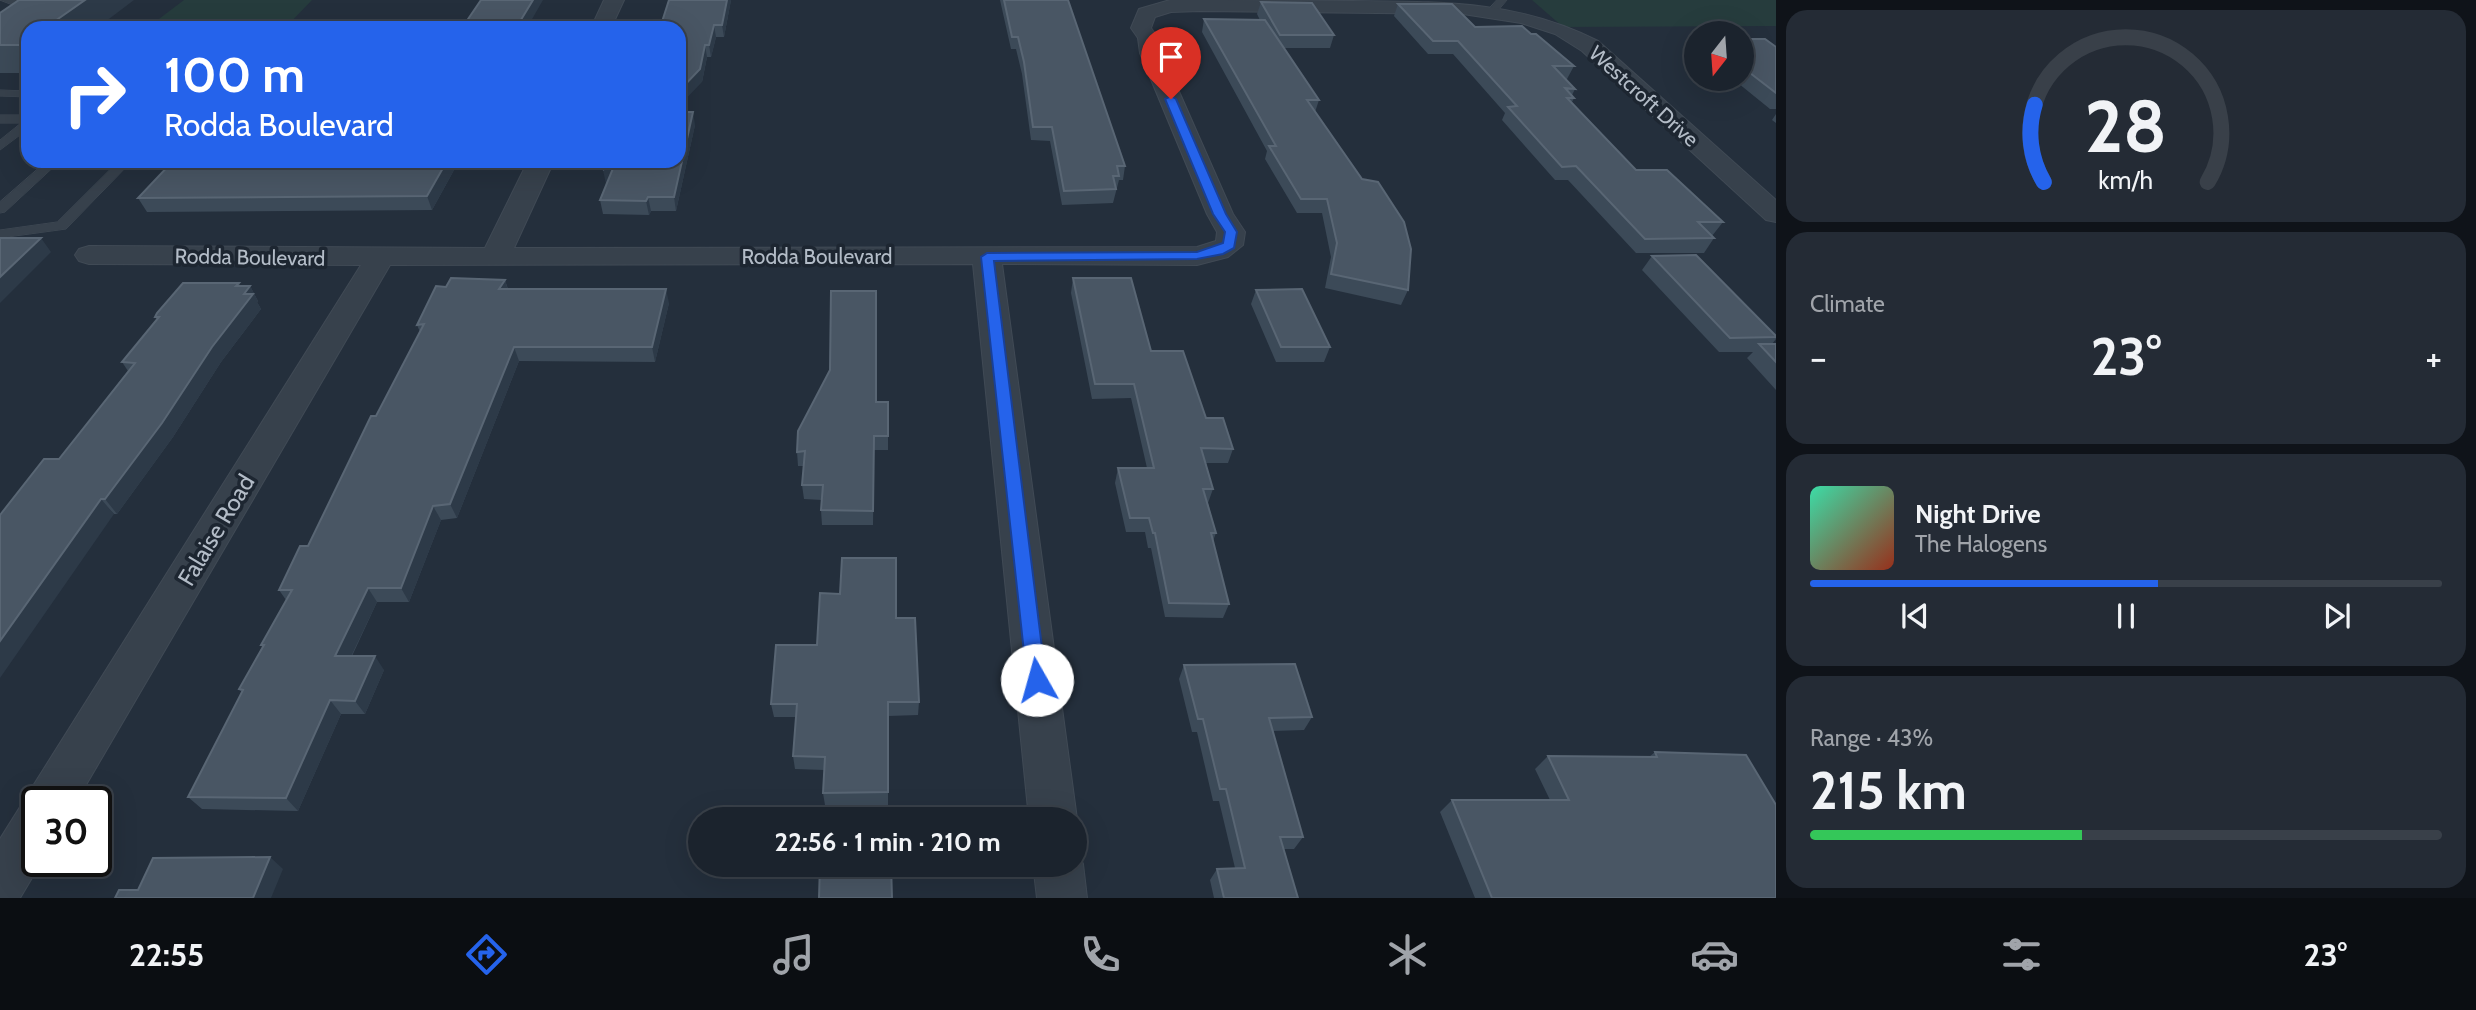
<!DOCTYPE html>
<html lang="en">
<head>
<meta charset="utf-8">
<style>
	:root { --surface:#1b232d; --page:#242b35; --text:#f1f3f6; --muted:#a0a4aa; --line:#394049; --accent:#2563eb }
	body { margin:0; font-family:Cabin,sans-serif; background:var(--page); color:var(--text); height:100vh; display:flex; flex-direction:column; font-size:26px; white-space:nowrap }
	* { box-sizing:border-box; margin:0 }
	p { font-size:23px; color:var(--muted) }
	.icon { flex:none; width:38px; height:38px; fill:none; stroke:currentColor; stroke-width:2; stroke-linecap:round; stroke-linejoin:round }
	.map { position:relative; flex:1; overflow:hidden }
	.drawer { display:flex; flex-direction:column; gap:10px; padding:10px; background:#0f1319; width:700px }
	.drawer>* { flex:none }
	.guide { position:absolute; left:21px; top:21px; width:665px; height:147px; border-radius:21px; box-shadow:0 7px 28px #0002,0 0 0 2px var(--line); background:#2563eb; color:#fff; overflow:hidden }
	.needle { width:46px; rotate:197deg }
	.buttons { position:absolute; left:1684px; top:21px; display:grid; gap:14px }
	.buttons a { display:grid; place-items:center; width:70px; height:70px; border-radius:50%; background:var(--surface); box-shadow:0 7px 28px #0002,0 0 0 2px var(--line); font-size:35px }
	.speed { position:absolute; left:21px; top:786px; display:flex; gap:14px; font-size:35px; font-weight:700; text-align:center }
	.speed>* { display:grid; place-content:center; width:91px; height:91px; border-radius:50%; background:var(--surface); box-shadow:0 7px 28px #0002,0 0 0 2px var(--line); line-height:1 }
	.speed .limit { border:4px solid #111; border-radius:10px; background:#fff; color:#111 }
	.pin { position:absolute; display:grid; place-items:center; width:60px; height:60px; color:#fff; margin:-72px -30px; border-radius:50% 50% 50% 0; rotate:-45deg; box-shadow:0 0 7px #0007 }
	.pin .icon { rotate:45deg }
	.me { position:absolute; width:77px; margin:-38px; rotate:353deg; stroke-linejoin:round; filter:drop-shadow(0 0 5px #0008) }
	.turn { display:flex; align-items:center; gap:24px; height:147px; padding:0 28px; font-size:32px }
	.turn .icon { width:91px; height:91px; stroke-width:2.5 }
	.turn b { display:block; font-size:49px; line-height:60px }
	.big { font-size:52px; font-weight:800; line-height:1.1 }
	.drawer .card { flex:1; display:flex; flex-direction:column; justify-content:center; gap:10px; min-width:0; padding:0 24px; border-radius:21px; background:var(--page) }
	.drawer .dial { align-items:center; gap:0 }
	.dial svg { height:182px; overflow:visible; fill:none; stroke:var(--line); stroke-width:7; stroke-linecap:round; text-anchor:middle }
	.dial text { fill:var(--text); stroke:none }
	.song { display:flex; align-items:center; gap:21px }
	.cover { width:84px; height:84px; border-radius:10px; background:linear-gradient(135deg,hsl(160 70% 55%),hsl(10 70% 35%)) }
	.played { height:7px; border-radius:4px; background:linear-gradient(90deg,var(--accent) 55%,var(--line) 55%) }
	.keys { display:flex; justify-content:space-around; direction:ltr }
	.heat { display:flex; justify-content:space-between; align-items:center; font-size:38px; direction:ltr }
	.charge { height:10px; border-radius:5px; background:linear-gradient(90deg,#34c759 43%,var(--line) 0) }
	.trip { position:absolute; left:688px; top:807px; width:399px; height:70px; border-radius:35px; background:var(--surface); box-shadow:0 7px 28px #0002,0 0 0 2px var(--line); font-weight:800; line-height:70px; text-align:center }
	.dock { display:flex; height:112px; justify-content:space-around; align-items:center; background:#0b0e12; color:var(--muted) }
	.dock .icon { width:49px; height:49px }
	.dock .active { color:var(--accent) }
	.dock b { font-size:32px; color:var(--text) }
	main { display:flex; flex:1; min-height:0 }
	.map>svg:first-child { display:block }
	.green { fill:#263c3d }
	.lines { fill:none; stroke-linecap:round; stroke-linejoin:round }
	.service-casing { stroke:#404a55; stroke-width:1 }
	.minor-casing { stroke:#404a55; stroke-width:2 }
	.service { fill:#37414c; fill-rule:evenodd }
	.minor { fill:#37414c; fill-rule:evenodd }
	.wall { fill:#3c4a58 }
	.shaded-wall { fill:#2d3a48 }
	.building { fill:#495664; stroke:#596674; stroke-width:2 }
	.route { fill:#2563eb; stroke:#184099; stroke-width:2 }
	.labels { text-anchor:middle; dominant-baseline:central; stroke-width:7; stroke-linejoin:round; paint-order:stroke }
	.far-street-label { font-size:21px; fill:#b3bcc7; stroke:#1d2631 }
	.street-label { font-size:24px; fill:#b3bcc7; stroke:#1d2631 }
</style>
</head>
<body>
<main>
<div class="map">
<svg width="1776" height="898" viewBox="0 0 1776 898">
	<rect width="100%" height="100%" fill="#242f3c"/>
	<path class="green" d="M184,0H312L285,28H147Z
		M1532,0H1776V26L1563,27Z"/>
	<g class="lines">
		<defs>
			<path id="service" d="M0,0H15L37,9L32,12Z
				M1497,0H1507L1496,13H1488L1487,11Z
				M0,90L28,91V97L0,96Z
				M0,115H28V129L0,150V140L21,123H0Z
				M47,161H60L5,212L0,213V202Z
				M119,161H132L66,229L0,238V230L57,222Z"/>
			<path id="minor" d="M604,0H624L611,28H591Z
				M1170,0C1231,0 1292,0 1352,1C1441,2 1518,0 1598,41L1776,200V222L1766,220L1582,51L1555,34L1521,23L1463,14L1200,11L1171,12L1155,17L1151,28L1158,38L1162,53L1233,214L1245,232L1243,245L1228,257L1197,265L1002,264L1077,819L1074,824V819H1029L973,264L390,265L76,802H37V861H42L20,898H0V839L20,807L28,804L33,786L361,265L89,264L79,261L75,255L79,249L89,246L485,248L528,161H554L514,248L1197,247L1216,241L1217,232L1207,214L1140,53L1138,38L1131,28L1139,9Z
				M1075,847L1083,864L1087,898H1037L1033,864H1074Z"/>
		</defs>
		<use href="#service" class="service-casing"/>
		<use href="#minor" class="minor-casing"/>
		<use href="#service" class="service"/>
		<use href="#minor" class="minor"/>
	</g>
	<path class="wall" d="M731,0L724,37H716L711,57H707L702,82L679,28Z
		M1000,0H1068L1125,166L1123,180H1119L1113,203L1062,205L1050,141L1031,140L1022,74L1016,49H1011Z
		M1261,2L1334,35L1330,48H1284L1319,100L1315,112L1408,290L1401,305L1325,288L1331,257L1322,213H1297L1265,159L1267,151L1202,32L1204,19L1260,20L1257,14Z
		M1398,4L1475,27L1531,34L1574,66L1567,79H1566L1575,89L1572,95L1574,98L1572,102L1636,170L1723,222L1712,236L1714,238L1704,253H1636L1568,180H1555L1502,120L1505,113L1453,54H1428L1394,16Z
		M28,28V73H0V45Z
		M1741,39L1776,47V109H1770L1733,79H1741Z
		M1776,114V123L1772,120Z
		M695,125L676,211H651L649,215L603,214L600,200L607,182L606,184V161Z
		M173,161H282L283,164L459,161L432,210L147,212L138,198Z
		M1652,256L1776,336V339L1772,344H1776V390L1747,358L1753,352H1719L1642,270Z
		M1073,278L1151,351L1233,449L1228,463H1206L1213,489L1208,503L1216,533L1213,541L1229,604L1223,618L1165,617L1151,548H1148L1145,532H1126L1115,483L1118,468H1147L1131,398L1092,399L1071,293Z
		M505,280L508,289L669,303L655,362L519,361L457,518L441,520L409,602H377L352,656L384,670L365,714H341L298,811L202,809L188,797L242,692L239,689L262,647L261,645L286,600L279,590L308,546L420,332L417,325L446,287Z
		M239,283L241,286H250L258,301L257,302L261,309L221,362L173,437L117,514H114L59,459L128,371L122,362L157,320L155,317Z
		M1256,290L1330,347L1324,362H1276L1251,304Z
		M876,402H888V450H874L873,525H822L821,510L822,500L804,499L802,485L804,466H798L797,452Z
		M896,618L919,702L918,715L888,716V805H825L823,793L824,770L795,769L793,756L796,717H774L771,704L817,645Z
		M1184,665L1312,717L1304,730L1272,731L1303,837L1294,849H1284L1298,898H1214L1210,880L1217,869L1235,868L1219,801H1213L1197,732H1192L1179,679Z
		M1655,752L1776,898H1475L1440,812L1452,800H1550L1535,769L1548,756L1649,757Z"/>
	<path class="shaded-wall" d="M85,0H134L97,28H45Z
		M533,0H543L527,28H516Z
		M727,0H731L724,37L722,25Z
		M714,25L716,37L711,57L709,45Z
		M28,40V57L21,45Z
		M705,45L707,57L702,82L679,106V91Z
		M693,112L695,125L676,211L674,197Z
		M274,161H282L284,167L272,164Z
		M447,161H459L432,210L427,196Z
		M612,161H621L623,166L606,184L603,170Z
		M648,197L651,211L649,215L646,201Z
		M41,238L51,252L0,303V277Z
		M505,280L509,294L499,289Z
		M239,283L245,293L250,286L258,301L257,302L261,309L221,362L173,437L117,514L105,499Z
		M666,289L669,303L655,362L652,347Z
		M514,347L519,361L457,518L450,504Z
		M101,499L114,514L0,678V641Z
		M433,506L441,520L409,602L401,588Z
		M368,588L377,602L345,669L335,656Z
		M375,656L384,670L365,714L355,701Z
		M330,700L341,714L298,811L286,798Z
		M270,857L283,869L271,898H253Z"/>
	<path class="building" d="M19,0H85L45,28H28V40L21,45H0V13Z
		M481,0H533L516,28H462Z
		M669,0H727L722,25H714L709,45H705L700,69L679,91V28H660Z
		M1004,0H1068L1125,166H1117L1119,176H1113L1116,189L1064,191L1052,127H1033L1024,62L1018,37H1012Z
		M1261,2L1312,3L1334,35H1280Z
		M1398,4H1452L1475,27L1522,26L1531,34H1536L1574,66H1553L1575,89L1565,88L1574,98H1567L1636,170H1667L1723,222H1698L1714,238L1645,239L1576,166L1562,167L1508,107L1517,106L1458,41H1433Z
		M1204,19L1265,20L1319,100H1307L1362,179L1378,182L1404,222L1411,249L1408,290L1331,274L1337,243L1327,199H1301L1269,146H1276Z
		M1741,39H1765L1776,47V93L1741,66Z
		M679,112H693L674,197H648L646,201L600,200L616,161H679Z
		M173,161H274L272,164L381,163L383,161H447L427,196L138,198Z
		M606,161H612L603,170Z
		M0,238H41L0,277Z
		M1696,255L1776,336V337L1730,338L1652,256Z
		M451,278L505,280L499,289H666L652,347H514L450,504L433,506L401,588H368L335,656H375L355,701L330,700L286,798L188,797L243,690L239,689L264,645H261L292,590H279L300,546H308L371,416H376L424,324L417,325L436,286L446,287Z
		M1073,278H1131L1151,351H1183L1206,418H1223L1233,449L1201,448L1213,489H1203L1216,533H1211L1229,604L1169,603L1155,533H1153L1149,518H1130L1118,468H1154L1134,384H1095Z
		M183,283H239L236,286H250L244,294H253L212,347L162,423L105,499H101L0,641V515L44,459H59L135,363L122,362L159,317H155L157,313Z
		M1302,289L1330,347H1281L1256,290Z
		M831,291H876V402H888V436H874L873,511L821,510L823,485H802L805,451L797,452L798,431L830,370Z
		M1759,344H1776V362Z
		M842,558H896V618H915L919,702H888V792L823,793L825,757L793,756L797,704H771L776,645H817L820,593L840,594Z
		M1295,664L1312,717L1269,718L1303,837H1280L1298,898H1224L1217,869L1245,868L1226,789H1220L1203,719H1198L1184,665Z
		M1655,752L1746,755L1776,805V898H1492L1452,800H1569L1548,756L1657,757Z
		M270,857L253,898H115L119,890H138L153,858Z
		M820,864H891L892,898H819Z"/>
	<path class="route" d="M1171,96L1176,99L1226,214L1237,232L1234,248L1223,254L1197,259L994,261L1046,680L1044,686L1037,689L1030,686L1027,680L981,257L987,253L1197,252L1223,243L1225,232L1213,214L1165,99Z"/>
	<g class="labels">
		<g class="far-street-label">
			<text transform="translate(1644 96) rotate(42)">Westcroft Drive</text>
			<text x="817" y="256">Rodda Boulevard</text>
			<text transform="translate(250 257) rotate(1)">Rodda Boulevard</text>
		</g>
		<g class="street-label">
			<text transform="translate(216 530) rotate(-59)">Falaise Road</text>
		</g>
	</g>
</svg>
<div class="buttons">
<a><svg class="needle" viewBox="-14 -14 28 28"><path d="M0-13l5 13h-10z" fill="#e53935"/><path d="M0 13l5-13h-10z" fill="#a0a4aa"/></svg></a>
</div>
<div class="speed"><div class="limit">30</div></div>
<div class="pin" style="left:1171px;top:99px;background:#d93025"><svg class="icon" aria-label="arrive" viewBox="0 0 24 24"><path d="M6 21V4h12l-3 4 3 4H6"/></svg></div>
<svg class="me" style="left:1037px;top:680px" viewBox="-20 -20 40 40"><circle r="19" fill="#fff"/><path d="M0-13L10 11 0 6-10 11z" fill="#2563eb"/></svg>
<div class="trip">22:56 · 1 min · 210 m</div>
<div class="guide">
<div class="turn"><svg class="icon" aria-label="right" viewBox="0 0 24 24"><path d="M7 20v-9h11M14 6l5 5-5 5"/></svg><div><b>100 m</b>Rodda Boulevard</div></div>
</div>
</div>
<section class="drawer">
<div class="card dial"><svg viewBox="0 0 100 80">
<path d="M14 69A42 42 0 1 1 86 69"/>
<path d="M14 69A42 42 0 0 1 10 35" stroke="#2563eb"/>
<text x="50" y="56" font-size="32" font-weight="700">28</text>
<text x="50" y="72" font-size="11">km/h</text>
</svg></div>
<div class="card"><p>Climate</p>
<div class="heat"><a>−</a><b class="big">23°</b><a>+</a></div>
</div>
<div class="card">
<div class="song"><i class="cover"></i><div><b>Night Drive</b><p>The Halogens</p></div></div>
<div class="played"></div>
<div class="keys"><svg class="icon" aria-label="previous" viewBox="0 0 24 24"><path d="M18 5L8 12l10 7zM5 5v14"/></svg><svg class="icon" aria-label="pause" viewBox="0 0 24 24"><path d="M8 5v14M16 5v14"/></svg><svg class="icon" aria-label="next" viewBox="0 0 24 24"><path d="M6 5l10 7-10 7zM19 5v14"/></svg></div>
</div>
<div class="card"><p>Range · 43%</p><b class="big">215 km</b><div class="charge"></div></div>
</section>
</main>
<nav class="dock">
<b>22:55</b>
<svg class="icon active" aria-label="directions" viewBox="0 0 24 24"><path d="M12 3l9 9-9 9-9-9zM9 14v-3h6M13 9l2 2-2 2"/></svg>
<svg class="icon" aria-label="music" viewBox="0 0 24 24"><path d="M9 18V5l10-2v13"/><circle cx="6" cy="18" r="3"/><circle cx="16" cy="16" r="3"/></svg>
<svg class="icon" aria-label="phone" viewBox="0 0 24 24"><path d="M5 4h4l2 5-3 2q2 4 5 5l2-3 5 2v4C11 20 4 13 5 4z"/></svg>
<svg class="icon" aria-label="climate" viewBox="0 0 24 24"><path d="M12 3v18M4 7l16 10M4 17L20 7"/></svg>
<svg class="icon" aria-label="car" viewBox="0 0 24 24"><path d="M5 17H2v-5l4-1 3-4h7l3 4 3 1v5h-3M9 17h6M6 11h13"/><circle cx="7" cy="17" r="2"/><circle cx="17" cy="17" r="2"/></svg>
<svg class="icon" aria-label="filters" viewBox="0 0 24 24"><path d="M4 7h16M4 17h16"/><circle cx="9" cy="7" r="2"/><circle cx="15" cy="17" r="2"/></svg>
<b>23°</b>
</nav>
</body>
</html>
